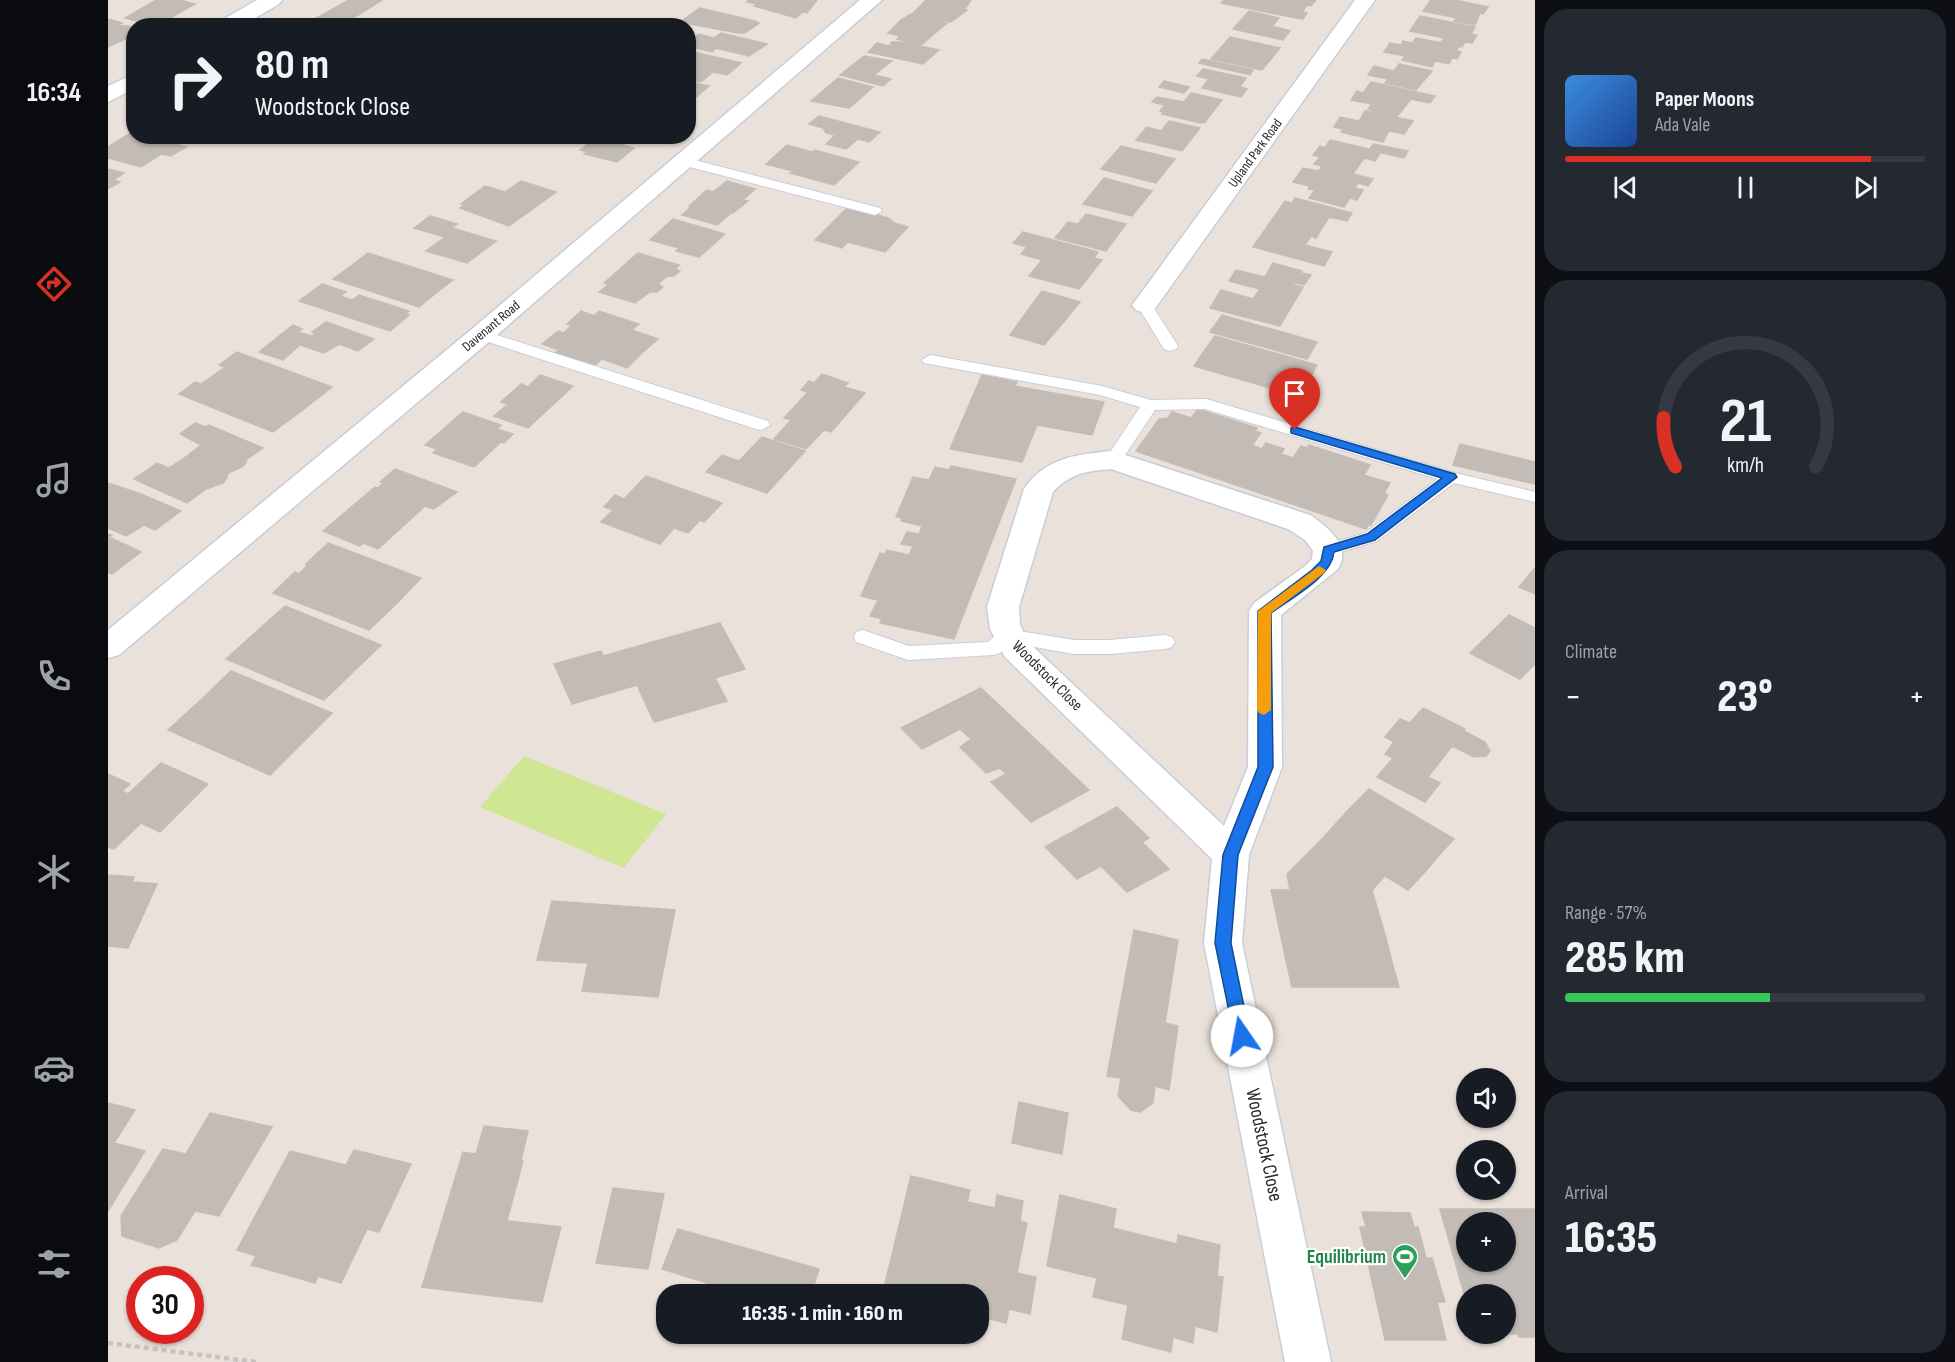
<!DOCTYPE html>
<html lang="en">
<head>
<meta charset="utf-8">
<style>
	:root { --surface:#171b24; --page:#242831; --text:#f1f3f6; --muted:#9ea1a6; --line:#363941; --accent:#d93025 }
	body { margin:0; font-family:"Sofia Sans Condensed",sans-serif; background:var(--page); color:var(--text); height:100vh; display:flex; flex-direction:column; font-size:22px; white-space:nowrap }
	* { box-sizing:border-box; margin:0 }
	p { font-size:20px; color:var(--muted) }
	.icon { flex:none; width:33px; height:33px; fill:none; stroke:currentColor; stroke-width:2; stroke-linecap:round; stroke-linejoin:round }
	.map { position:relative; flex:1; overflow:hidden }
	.sheet { display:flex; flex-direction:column; gap:9px; padding:9px; background:#0d0f14; width:420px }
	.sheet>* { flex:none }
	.guide { position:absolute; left:18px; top:18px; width:570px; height:126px; border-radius:24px; box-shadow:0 2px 4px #0004; background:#171b24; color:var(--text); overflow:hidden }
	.fabs { position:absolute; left:1348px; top:1068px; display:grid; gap:12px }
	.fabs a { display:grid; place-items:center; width:60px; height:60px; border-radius:50%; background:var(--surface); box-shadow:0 2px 4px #0004; font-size:30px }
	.speed { position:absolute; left:18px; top:1266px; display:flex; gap:12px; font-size:30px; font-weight:700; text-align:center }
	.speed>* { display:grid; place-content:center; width:78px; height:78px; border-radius:50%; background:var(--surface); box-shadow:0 2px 4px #0004; line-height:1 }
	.speed .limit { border:9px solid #d22; background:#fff; color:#111 }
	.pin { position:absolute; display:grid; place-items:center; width:51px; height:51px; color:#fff; margin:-62px -26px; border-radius:50% 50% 50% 0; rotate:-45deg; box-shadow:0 0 6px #0007 }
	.pin .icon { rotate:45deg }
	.me { position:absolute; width:66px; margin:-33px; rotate:348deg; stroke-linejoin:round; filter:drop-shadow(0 0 4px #0008) }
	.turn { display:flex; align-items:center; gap:21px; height:126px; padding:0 30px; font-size:27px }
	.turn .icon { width:78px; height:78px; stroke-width:2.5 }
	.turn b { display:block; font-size:42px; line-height:51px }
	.big { font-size:45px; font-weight:800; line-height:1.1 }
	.sheet .card { flex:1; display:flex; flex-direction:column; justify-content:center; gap:9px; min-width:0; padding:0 21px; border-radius:24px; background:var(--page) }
	.sheet .dial { align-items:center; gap:0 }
	.dial svg { height:156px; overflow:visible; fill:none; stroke:var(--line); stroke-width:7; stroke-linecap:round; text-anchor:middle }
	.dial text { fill:var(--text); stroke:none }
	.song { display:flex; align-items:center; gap:18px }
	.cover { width:72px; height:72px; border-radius:9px; background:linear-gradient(135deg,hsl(210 70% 55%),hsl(220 70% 35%)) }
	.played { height:6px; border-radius:3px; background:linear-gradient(90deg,var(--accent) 85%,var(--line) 85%) }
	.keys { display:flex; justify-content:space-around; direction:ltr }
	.heat { display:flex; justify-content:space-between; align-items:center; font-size:33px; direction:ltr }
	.charge { height:9px; border-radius:4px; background:linear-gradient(90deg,#34c759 57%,var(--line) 0) }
	.trip { position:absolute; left:548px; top:1284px; width:333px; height:60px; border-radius:24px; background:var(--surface); box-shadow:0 2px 4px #0004; font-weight:800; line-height:60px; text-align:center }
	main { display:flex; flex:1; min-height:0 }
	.menu { display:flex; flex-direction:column; width:108px; justify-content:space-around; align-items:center; background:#090b0e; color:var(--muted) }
	.menu .icon { width:42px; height:42px }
	.menu .active { color:var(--accent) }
	.menu b { font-size:27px; color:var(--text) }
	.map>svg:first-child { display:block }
	.pitch { fill:#cfe693 }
	.building { fill:#c2bbb6; stroke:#c5bcb4; stroke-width:1.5; fill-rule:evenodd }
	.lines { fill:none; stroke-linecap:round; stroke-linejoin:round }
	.service-casing { stroke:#c8ced9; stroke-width:2 }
	.minor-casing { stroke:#c8ced9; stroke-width:3 }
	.path { stroke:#c3c3c3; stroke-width:4.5; stroke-dasharray:5 4; stroke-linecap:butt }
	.service { fill:#fff; fill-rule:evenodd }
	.minor { fill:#fff; fill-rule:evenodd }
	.route { fill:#1a73e8; stroke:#114b97; stroke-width:1.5 }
	.slow { fill:#f59e0b }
	.labels { text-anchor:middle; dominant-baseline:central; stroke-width:4.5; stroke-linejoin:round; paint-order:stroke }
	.far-street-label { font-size:14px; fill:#282828; stroke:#fff }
	.street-label { font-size:16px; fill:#282828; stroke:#fff }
	.near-street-label { font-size:20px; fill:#282828; stroke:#fff }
	.near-leisure-label { font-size:20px; font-weight:bold; fill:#27864d; stroke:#fff; text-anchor:end }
</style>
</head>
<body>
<main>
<nav class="menu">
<b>16:34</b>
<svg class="icon active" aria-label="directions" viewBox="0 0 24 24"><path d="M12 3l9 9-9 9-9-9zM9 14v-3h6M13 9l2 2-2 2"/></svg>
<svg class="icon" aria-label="music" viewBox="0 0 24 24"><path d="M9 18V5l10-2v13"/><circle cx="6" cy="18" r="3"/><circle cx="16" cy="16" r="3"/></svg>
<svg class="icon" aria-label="phone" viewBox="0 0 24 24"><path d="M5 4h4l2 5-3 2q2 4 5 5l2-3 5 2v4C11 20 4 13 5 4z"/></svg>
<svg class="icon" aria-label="climate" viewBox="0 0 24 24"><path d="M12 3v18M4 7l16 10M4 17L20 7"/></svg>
<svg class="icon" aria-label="car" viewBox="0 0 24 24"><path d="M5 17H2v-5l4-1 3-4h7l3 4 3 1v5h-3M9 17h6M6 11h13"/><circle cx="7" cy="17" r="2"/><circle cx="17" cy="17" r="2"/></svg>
<svg class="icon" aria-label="filters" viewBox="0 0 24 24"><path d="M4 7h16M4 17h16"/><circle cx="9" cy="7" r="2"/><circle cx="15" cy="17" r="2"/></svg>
</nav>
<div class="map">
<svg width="1427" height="1362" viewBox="0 0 1427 1362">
	<rect width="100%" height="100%" fill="#eae1da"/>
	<path class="pitch" d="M416,756L558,814L516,868L372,807Z"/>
	<path class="building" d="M48,0H72L87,4L48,26L17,18Z
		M241,0H274L233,26H214L201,22Z
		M641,0H709L699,13L695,12L688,18L646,6L649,4L639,2Z
		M863,0L856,10H859L843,22L804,14L818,0Z
		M1116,0H1153L1196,9L1194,12L1199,13L1195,19L1188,18L1113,3Z
		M1153,0H1208L1203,6L1199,5L1196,9Z
		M1323,0H1347L1380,7L1375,14L1372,13L1367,25L1346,21L1349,18L1315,11Z
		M592,8L647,21L651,23L637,33H630L572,22Z
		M1141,11L1171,18L1164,26L1182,31L1175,40L1125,29Z
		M803,14L839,23L813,45L789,39L792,36L780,33L793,20Z
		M1312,16L1367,27L1363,34L1369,35L1364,43L1357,42L1354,47L1333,43L1336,38L1302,31Z
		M0,19L14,23L10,25L26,27V35L0,47Z
		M613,33L659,44L641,56L608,48L604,52L580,46V42L591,34L606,38Z
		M1122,37L1172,48L1154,70L1103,59Z
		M1308,38L1351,46L1348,51L1353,52L1349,59L1344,58L1341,64L1327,61L1324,67L1294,60L1297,56L1276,52L1282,43L1293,45L1295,41L1304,43Z
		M784,42H793L831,50L815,64L760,52L769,43L786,47L787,46L782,44Z
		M585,52L633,63L619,75L605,72L593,82L580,79V56Z
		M756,56L784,61L766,75L783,79L775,86L732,75Z
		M1094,59L1145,70L1142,75L1091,63Z
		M1291,64L1324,71L1308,90L1277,83L1280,79L1260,75L1266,66L1286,71Z
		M1095,69L1138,78L1132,87L1139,89L1133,97L1094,88L1101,79L1089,76Z
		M730,78L765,87L741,108L703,101Z
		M1056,81L1081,87L1076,93L1051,87Z
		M580,82L601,86L580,104Z
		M1263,82L1327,96L1322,103L1303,99L1288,118L1260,109L1264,104L1243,100L1249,91L1255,93Z
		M1083,93L1114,100L1097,122L1092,123L1054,114L1055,112L1052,111L1057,105L1044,102L1049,97L1076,102Z
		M1257,111L1269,113L1305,121L1296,134L1281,131L1275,142L1233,132L1235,129L1226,127L1232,117L1251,121Z
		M711,116L772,132L761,142L750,139L738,149L718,144L727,135L718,133L715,128L701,124Z
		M1061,121L1092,128L1074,151L1028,140L1039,127L1053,131Z
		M24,132L26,136H39L78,147L63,156L53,154L33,167L0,158V147Z
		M58,136H90L80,143Z
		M504,136H537L529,143Z
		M489,137L526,148L509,162L476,154L479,152L472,150Z
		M1222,140L1261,149L1260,151L1272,153L1267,161L1256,158L1245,174L1206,164L1212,157L1205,155L1212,146L1217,148Z
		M1265,144L1300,151L1296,158L1261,150Z
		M679,145L704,152L707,150L751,162L726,185L682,173L685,171L658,164Z
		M1013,146L1067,159L1048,183L993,169Z
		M1214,166L1245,174L1265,179L1260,186L1250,183L1247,188L1255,190L1249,200L1242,198L1236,207L1201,198L1207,190L1200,189L1202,186L1185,182L1195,168L1211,171Z
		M0,169L16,173L5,180L12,182L0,189Z
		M996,178L1044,191L1024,216L975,204Z
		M413,181L448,192L401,226L352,208L356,205L353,204L377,186L397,192Z
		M619,181L647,189L635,200L640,201L625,213H623L609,225L574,215L584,206H581L599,190L605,192Z
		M1187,198L1244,213L1239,221L1221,217L1208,238L1203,236L1197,245L1224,252L1216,266L1145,247L1177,201L1184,203Z
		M740,207L780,218L786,223L800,227L777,252L740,242L734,248L707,240Z
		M978,214L1018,224L998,251L947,238L960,222L970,224Z
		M322,216L349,224L344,228L388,241L359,263L318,251L337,237L306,228Z
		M565,219L617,234L591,257L568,251L571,248L542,240Z
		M915,232L990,252L986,258L994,260L971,289L921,276L934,260L913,254L919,247L905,243Z
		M260,253L345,280L328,293L243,266Z
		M530,253L571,265L567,269L572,271L566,276H559L550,284L555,287L549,292H542L527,303L491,292L501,284L496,283Z
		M1165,263L1194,271L1193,273L1203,275L1196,285L1187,283L1185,285L1195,287L1172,326L1102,308L1113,290L1145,299L1152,289L1121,281L1128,270L1157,277Z
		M243,266L328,293L311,307L225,279Z
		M214,284L238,292L232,296L244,300L251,295L301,311L298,314L301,315L282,331L191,301Z
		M934,291L972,302L960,317L922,307Z
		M922,307L960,317L936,345L902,335Z
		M473,311L486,316L491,311L531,324L524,330L550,339L534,353L460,329L464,325L459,324Z
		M1114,315L1209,342L1199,359L1102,332Z
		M218,322L266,339L250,351L231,344L216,353L192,345L175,360L151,352L185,325L194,329L190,332L204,336L208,334L204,332Z
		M460,329L534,353L519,368L494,359L486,366L447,353L451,350L434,344L450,331L456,333Z
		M1107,336L1209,365L1200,381L1096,351Z
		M1096,351L1200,381L1190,396L1086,366Z
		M129,352L224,387L196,409L106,375L117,367L111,365Z
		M714,374L740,383L736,387L757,393L723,432L716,430L698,449L666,439L683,420L676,418L700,392L693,390L701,381L706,383Z
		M106,375L196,409L165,432L71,394L87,382L93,384Z
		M432,375L465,386L420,428L386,416L400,404L393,402L413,384L420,387Z
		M874,375L909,382L907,386L996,402L984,435L929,425L914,462L842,449Z
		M1090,409L1149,428L1147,431L1153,433L1144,445L1154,449L1158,443L1176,449L1173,454L1185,458L1193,446L1199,448L1201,445L1262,465L1256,475L1282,483L1276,493L1280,495L1263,525L1261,524L1258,529L1028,451L1051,419L1060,418L1064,412L1083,418Z
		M355,412L393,425L389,429L405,434L396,443L393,442L366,467L325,453L329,449L317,445Z
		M87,423L97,427L101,425L155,448L138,460V463L134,467L120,473L79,456L93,445L72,434Z
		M654,437L697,451L659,493L598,472L614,455L631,461Z
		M1352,444L1427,462V484L1345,465Z
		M79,456L120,473L119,478L115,483L98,489L79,503L26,479L49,463L61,468Z
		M843,466L908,479L846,639L772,623L774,619L762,616L770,600L753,596L772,553L777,554L779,550L801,555L805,546L793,544L799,532L811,534L814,526L793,521L794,518L788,517L805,477L821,480L827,467L841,470Z
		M287,469L349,492L326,509L317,506L270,549L255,543L252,546L215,531L267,487L270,488L275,483L272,482Z
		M538,476L614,503L596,522L592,520L580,533L566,528L552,544L493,522L505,510L496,507L507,495L516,499Z
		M0,483L33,494L73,511L47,530L36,525L18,536L0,528Z
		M0,534L4,535L1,537L33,552L4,574L0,572Z
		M220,543L313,578L288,604L196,569L200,564H198Z
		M196,569L288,604L261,630L165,593L187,572L191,574Z
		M1426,569H1427V594L1411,587Z
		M177,606L273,645L246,671L149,631Z
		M1401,615L1427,628V664L1412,679L1362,653Z
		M612,623L637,669L607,678L619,701L546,722L529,685L464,704L446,664L493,651L495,656Z
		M149,631L246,671L216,700L118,659Z
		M123,671L224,713L194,743L93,700Z
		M873,688L981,790L923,822L883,782L898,774L892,768L878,773L852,747L863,739L852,729L814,749L793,728Z
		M93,700L194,743L162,775L60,730Z
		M1315,708L1357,729L1356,731L1377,742L1382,751L1378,756L1366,757L1344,746L1320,777L1332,783L1317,802L1269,777L1285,758L1277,754L1286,742L1277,737L1292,719L1302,723Z
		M53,763L100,784L52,832L33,823L6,849L0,847V774L22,784L14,791L20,794Z
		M1261,789L1346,839L1331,855L1246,804Z
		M1246,804L1331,855L1317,872L1231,820Z
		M1009,807L1041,838L1034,842L1061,869L1019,892L993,866L969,879L937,847Z
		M1231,820L1317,872L1300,890L1215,838Z
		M1215,838L1277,876L1264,890H1182L1179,874Z
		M0,875L26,877L24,882L49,884L36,913L0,910Z
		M1163,890H1264L1271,914L1168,913Z
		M444,901L567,910L550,997L474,991L480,963L429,960Z
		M0,910L36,913L20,948L0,946Z
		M1168,913L1271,914L1278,938L1173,937Z
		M1026,930L1070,940L1057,1023L1070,1026L1061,1090L1047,1086L1045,1103L1032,1112L1023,1110L1010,1096L1013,1078L999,1076Z
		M1173,937L1278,938L1284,962L1178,961Z
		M1178,961L1284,962L1291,987H1184Z
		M911,1102L960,1113L954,1154L904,1143Z
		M0,1103L27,1110L6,1143L37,1151L0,1211Z
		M102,1113L164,1127L111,1216L87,1211L69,1240L51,1248L14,1236L13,1216L55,1149L78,1154Z
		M376,1126L420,1131L413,1160L415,1161L399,1221L453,1227L434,1302L314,1287L355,1152L368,1154Z
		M246,1150L303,1164L271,1232L259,1229L233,1283L210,1276L207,1283L176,1274L233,1164L238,1165Z
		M182,1151L233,1164L176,1274L143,1265L148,1256L129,1250Z
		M803,1176L862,1190L839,1294H787L775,1292Z
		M505,1188L556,1194L540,1269L488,1263Z
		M889,1195L915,1201L912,1221L919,1223L909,1273L928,1277L922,1314L901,1309L898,1323L875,1317V1321L870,1320V1294H839L859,1202L887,1208Z
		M952,1195L1008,1209L1005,1228L1069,1244L1070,1235L1112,1245L1109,1276L1115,1277L1109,1332L1087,1326L1085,1343L1065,1337L1063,1352L1014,1339L1020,1305L985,1297L989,1278L939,1266Z
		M1332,1209H1413L1427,1255V1337H1411L1410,1334H1382H1398V1294H1359V1304ZM1359,1222H1398V1262H1359Z
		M1413,1209H1427V1255Z
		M1254,1212L1302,1213L1306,1227H1310L1318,1258H1324L1337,1302H1329L1338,1340H1277L1252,1227H1258Z
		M570,1229L711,1269L703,1294H595L599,1283L554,1269Z"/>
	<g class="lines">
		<defs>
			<path id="service" d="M575,157L772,208L774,211L767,215L570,164L568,161L570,158Z
				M1037,300L1042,302L1070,346L1068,349L1062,351L1056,349L1029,305Z
				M373,330L660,421L662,425L654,430L648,429L368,338L365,335L368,332Z
				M822,355L994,386L1043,400L1098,399L1347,473L1427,492V502L1346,483L1269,541L1220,556L1214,554L1211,550L1214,546L1257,533L1330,479L1097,409L1047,410L1011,464H999L997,460L1032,407L992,395L816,363L814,360Z
				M899,629L966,640H1002L1057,635L1064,637L1067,642L1064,647L1057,649L1002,654H966L903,643L892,653L885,655L800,660L748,642L746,637L748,632L755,630L801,646L880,642L892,631Z"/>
			<path id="minor" d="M149,0H174L171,4L134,26H108L111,22Z
				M752,0H774L382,341L11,655L0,658V630L364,329Z
				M1247,0H1267L1046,310L1037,313L1028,310L1024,305L1028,300Z
				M26,74V89L0,102V86Z
				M1005,451L1202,515C1220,527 1244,546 1230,569L1173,615L1174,767L1141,855L1134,943L1223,1362H1177L1096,943L1104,859L897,657L882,629L879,607L916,489C938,457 970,454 1005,451ZM1003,469L1180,529L1197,540L1205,551L1204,559L1197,566L1146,603L1141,611L1140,767L1116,826L919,641L912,624L911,607L945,492C962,473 979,471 1003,469Z"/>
		</defs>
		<use href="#service" class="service-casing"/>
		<use href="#minor" class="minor-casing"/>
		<path class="path" d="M0,1343L148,1362"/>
		<use href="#service" class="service"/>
		<use href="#minor" class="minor"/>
	</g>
	<path class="route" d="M1187,427L1347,474L1349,477L1267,540L1226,552C1224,577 1183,598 1163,613L1165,767L1130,855L1123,943L1142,1036L1140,1041L1134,1043L1128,1041L1126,1036L1107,943L1115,855L1150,767V611L1204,570L1213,561L1216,547L1259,534L1334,478L1183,433V428Z"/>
	<path class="slow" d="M1211,566L1218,570L1216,573L1163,613V710L1156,715L1151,713L1149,710L1150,611Z"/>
	<defs>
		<symbol id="stadium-pin" viewBox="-11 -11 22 30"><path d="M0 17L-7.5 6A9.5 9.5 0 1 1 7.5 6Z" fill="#2e9e5b" stroke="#fff"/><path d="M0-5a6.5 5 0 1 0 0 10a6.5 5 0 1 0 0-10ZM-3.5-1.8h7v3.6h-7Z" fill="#fff"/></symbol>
	</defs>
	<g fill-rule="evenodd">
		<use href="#stadium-pin" x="1282" y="1242" width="30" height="40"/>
	</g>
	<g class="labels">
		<g class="far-street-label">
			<text transform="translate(1147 153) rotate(-54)">Upland Park Road</text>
			<text transform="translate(383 326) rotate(-40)">Davenant Road</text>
		</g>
		<g class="street-label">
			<text transform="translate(939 676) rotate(45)">Woodstock Close</text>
		</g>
		<g class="near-street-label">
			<text transform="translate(1156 1145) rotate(78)">Woodstock Close</text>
		</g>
		<g class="near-leisure-label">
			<text x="1278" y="1257">Equilibrium</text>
		</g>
	</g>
</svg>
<div class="fabs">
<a><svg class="icon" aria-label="sound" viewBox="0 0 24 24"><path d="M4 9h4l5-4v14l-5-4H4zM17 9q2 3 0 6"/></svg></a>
<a><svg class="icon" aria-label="search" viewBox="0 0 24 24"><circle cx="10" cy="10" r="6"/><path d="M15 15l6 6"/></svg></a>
<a>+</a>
<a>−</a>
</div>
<div class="speed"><div class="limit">30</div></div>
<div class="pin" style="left:1187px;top:430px;background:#d93025"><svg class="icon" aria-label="arrive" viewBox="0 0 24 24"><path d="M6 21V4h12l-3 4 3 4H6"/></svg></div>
<svg class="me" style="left:1134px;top:1036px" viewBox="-20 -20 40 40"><circle r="19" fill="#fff"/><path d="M0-13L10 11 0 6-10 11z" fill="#1a73e8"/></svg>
<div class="trip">16:35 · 1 min · 160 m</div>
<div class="guide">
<div class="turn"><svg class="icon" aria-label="right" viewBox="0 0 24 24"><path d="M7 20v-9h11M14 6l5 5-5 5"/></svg><div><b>80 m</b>Woodstock Close</div></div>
</div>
</div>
<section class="sheet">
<div class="card">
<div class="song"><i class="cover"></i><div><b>Paper Moons</b><p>Ada Vale</p></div></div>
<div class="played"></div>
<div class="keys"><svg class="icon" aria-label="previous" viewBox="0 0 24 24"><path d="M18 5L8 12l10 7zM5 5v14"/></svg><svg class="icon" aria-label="pause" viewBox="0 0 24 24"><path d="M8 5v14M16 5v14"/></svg><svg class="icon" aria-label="next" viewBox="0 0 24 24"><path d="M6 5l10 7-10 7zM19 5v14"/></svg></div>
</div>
<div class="card dial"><svg viewBox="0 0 100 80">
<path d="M14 69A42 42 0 1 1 86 69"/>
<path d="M14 69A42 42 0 0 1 8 44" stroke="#d93025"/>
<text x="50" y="56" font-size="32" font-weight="700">21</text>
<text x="50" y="72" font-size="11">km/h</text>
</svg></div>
<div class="card"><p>Climate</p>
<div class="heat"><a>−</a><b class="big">23°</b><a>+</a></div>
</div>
<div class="card"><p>Range · 57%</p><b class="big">285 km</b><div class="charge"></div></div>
<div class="card"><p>Arrival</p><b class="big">16:35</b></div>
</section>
</main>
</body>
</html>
